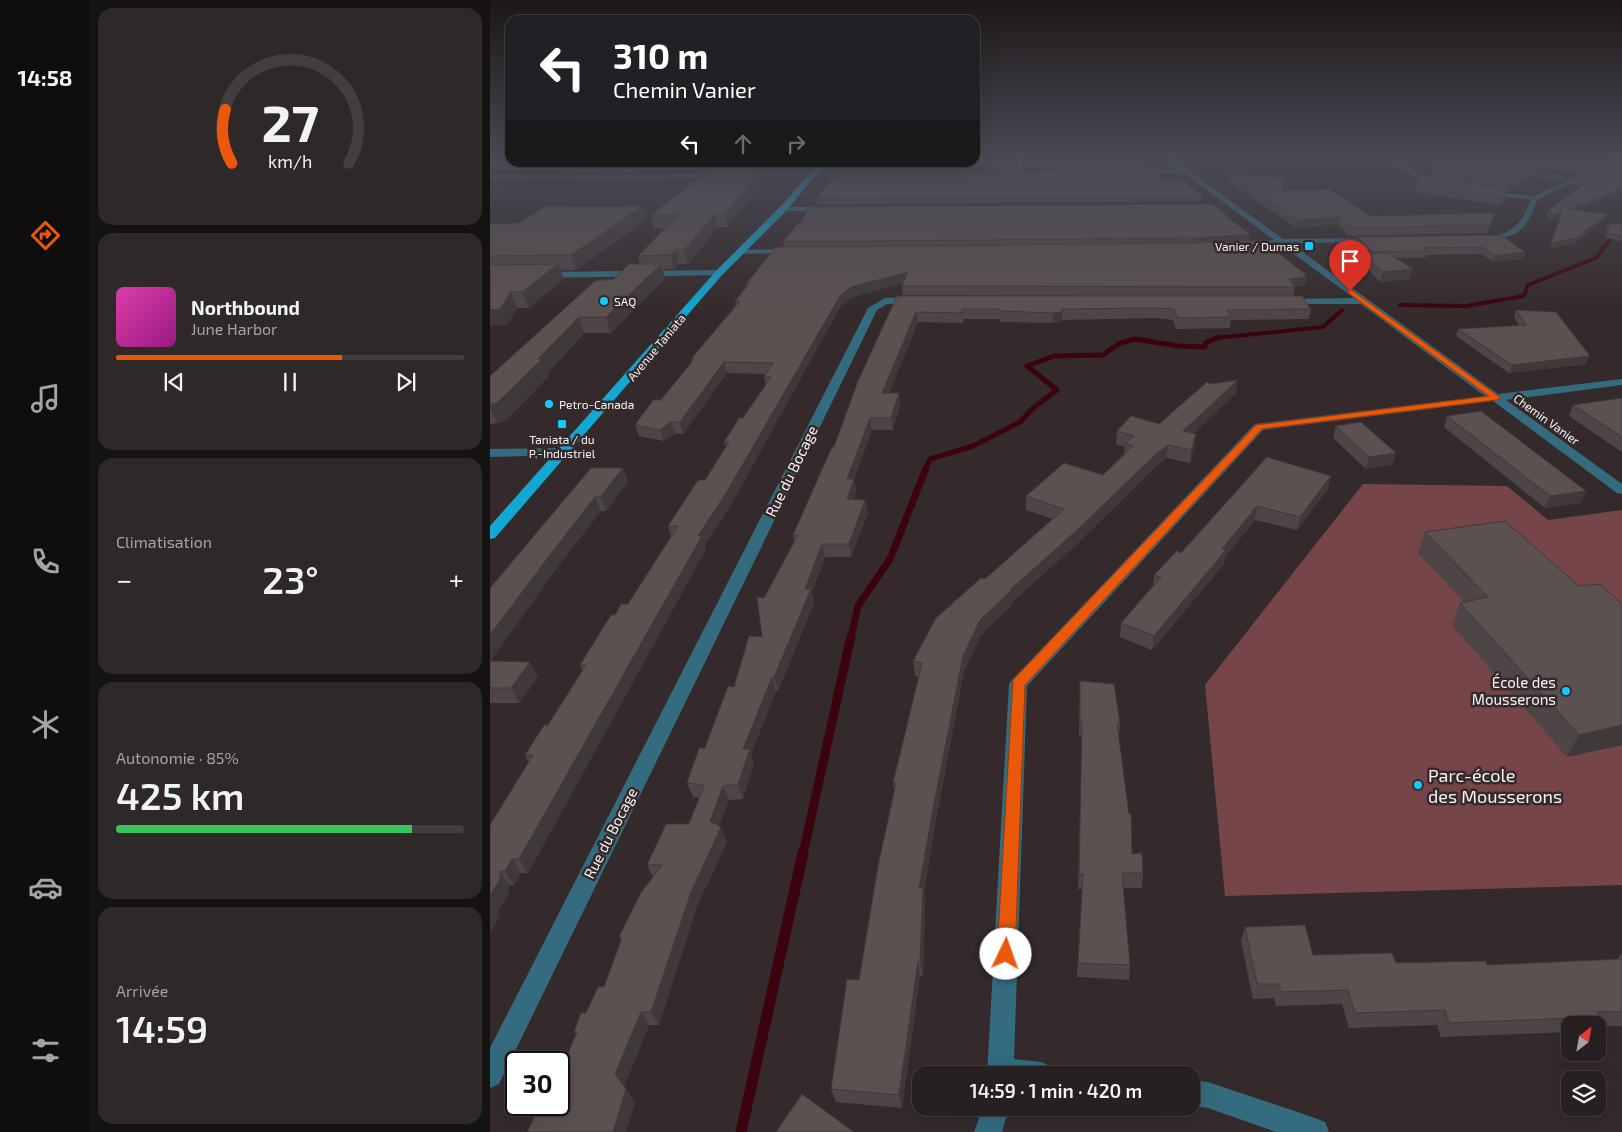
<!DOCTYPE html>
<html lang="fr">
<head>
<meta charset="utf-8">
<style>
	:root { --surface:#272020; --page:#2f2829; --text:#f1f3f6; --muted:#a4a3a5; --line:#433e3e; --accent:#ea580c }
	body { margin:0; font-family:"Exo 2",sans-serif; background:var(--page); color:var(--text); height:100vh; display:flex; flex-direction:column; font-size:19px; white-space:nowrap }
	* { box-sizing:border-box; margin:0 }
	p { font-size:16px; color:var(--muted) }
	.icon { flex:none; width:28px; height:28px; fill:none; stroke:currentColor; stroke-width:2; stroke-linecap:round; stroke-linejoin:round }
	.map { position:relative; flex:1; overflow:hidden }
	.sheet { display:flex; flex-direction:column; gap:8px; padding:8px; background:#151212; width:400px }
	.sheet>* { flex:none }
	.top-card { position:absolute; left:15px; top:15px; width:475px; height:152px; border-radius:15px; box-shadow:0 5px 20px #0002,0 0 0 1px var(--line); background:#202124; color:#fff; overflow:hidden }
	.needle { width:32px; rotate:31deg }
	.tools { position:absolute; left:1071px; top:1016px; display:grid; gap:10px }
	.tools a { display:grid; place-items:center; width:45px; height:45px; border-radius:10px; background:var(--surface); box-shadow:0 5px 20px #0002,0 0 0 1px var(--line); font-size:25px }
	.speed { position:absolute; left:15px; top:1051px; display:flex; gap:10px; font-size:25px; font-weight:700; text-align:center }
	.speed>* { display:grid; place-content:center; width:65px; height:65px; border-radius:50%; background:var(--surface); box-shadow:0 5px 20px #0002,0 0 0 1px var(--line); line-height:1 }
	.speed .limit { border:2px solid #111; border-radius:8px; background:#fff; color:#111 }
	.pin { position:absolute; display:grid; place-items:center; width:42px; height:42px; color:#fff; margin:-51px -21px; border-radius:50% 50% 50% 0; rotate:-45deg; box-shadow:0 0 5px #0007 }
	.pin .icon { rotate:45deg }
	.me { position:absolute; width:55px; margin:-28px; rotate:3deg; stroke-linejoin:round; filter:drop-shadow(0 0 4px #0008) }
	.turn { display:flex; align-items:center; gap:18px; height:105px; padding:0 25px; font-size:22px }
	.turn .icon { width:65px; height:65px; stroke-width:2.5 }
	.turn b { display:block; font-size:35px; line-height:42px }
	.lanes { display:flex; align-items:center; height:48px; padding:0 25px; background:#0003; justify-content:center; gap:25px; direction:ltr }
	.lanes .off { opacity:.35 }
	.big { font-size:38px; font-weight:600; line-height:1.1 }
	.sheet .widget { flex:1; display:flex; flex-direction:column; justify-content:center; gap:8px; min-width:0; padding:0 18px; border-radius:15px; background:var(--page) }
	.sheet .dial { align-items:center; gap:0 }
	.dial svg { height:130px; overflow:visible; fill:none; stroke:var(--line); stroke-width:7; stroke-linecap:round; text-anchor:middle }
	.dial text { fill:var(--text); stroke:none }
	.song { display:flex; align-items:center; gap:15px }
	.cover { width:60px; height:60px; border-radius:8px; background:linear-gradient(135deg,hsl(320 70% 55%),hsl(310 70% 35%)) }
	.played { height:5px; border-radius:2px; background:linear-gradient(90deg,var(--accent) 65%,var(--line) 65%) }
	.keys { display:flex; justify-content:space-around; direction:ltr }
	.heat { display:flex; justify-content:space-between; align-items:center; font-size:28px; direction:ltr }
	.charge { height:8px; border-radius:4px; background:linear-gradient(90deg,#34c759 85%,var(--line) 0) }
	.trip { position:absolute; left:422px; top:1066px; width:288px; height:50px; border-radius:15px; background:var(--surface); box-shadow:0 5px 20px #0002,0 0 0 1px var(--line); font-weight:600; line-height:50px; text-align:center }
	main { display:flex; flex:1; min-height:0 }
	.dock { display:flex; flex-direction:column; width:90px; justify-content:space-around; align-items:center; background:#100d0d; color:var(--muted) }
	.dock .icon { width:35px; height:35px }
	.dock .current { color:var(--accent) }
	.dock b { font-size:22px; color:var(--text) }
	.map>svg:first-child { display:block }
	.green { fill:#764548 }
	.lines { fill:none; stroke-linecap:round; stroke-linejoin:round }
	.stream-far5 { stroke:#3c020d; stroke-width:3 }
	.stream-far4 { stroke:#3c020d; stroke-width:4 }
	.stream-far3 { stroke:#3c020d; stroke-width:5 }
	.stream-far2 { stroke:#3c020d; stroke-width:7 }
	.stream-far1 { stroke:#3c020d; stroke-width:9 }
	.stream { stroke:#3c020d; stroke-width:11 }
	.minor { fill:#346b7f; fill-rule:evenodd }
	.major { fill:#12a8d1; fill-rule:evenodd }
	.wall { fill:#4e4646 }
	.shaded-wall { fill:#403939 }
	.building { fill:#5b5151; stroke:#403939 }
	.route { fill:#ea580c; stroke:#983908 }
	.poi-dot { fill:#15cafb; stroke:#342a2b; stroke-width:2 }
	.labels { text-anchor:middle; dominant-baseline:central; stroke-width:5; stroke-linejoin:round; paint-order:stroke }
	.far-poi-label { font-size:12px; fill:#f8f2f2; stroke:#342a2b; text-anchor:start }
	.far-street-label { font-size:12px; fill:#f8f2f2; stroke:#342a2b }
	.street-label { font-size:15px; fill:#f8f2f2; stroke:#342a2b }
	.poi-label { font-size:15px; fill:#f8f2f2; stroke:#342a2b; text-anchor:end }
	.near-poi-label { font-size:18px; fill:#f8f2f2; stroke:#342a2b; text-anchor:start }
</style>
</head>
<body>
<main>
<nav class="dock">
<b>14:58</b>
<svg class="icon current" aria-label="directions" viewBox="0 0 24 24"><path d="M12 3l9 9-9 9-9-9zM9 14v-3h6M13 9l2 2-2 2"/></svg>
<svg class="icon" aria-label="music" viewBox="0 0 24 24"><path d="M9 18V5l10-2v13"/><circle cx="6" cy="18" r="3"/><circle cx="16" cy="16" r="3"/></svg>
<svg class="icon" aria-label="phone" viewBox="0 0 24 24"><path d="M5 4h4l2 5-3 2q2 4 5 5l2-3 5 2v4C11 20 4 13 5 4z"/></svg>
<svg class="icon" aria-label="climate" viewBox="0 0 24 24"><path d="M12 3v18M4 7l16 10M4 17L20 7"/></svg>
<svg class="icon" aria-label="car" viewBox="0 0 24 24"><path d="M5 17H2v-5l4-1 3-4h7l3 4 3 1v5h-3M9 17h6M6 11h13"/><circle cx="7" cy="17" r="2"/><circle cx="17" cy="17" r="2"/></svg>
<svg class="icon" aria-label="filters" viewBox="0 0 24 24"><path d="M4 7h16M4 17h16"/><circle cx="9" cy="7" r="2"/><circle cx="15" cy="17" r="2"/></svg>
</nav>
<section class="sheet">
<div class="widget dial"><svg viewBox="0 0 100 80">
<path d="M14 69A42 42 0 1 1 86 69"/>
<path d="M14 69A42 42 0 0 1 10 36" stroke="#ea580c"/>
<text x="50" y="56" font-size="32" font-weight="700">27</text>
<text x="50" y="72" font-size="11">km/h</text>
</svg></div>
<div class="widget">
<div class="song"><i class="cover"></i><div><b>Northbound</b><p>June Harbor</p></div></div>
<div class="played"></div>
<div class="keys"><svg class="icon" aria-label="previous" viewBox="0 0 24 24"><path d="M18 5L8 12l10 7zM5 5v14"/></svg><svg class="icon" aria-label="pause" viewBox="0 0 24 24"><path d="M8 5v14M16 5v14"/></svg><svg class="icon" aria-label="next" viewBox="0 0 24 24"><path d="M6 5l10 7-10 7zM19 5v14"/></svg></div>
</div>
<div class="widget"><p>Climatisation</p>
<div class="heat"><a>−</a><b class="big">23°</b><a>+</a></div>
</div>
<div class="widget"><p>Autonomie · 85%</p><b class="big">425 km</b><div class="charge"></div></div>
<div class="widget"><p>Arrivée</p><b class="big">14:59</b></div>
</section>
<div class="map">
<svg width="1132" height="1132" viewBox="0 0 1132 1132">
	<rect width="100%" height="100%" fill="#342a2b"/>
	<path class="green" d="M0,156H20V162L234,163C162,177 87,171 14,170L0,169Z
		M873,484L1017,486L1058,520L1132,510V885L735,896L715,685Z"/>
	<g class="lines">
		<path class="stream-far5" d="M1121,236L1132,228"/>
		<path class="stream-far4" d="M910,305L976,306L1034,296L1038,285L1106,258L1123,235
			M726,338L833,327L852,310"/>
		<path class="stream-far3" d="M436,469L440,459L483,446L530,422L543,408L567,390L537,366L564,356L613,355L630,343L645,339L689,346L715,347V343L729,337"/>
		<path class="stream-far2" d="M361,637L368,606L400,559L436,468"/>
		<path class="stream-far1" d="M313,854L361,636"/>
		<path class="stream" d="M251,1132L313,853"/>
		<path class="minor" d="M525,156H531L532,174L527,173Z
			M672,156H679L793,239L890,238L891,240L887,242L800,243L1008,394L1132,379V385L1016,400L1132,484V494L1127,493L1003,401L773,430L537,686L524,1059L551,1062L560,1066L564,1075H497L519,684L522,680L765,424L995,396L871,304H792L790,302L795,299L864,298L790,244L755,247V243H758L784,240L694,173L649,174L646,172L689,169Z
			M895,156H902L929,175L955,185C944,192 905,165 895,156Z
			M1116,156H1123L1127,161L1048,199C1038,225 1032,236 1003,240C998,241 993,242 988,239C993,235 1000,236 1007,235C1027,231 1034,217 1041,200L997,194L995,191L1044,196L1092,174L1037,165L1042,168L1039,170L1022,164V162H1050L1098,171L1120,161Z
			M370,173L368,176L0,179V175Z
			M293,207H338L342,209L338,211H290Z
			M302,249H305V253L249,254L245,252L249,250Z
			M229,270L233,273L232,275L51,278L47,275L51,272Z
			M395,298L425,297L430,300L425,303L397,304L387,310L9,1084L0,1088V1048L378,308Z
			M74,448L80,452L78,455L0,457V449Z
			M701,1080L718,1082L825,1118L835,1122L839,1132H786L718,1108L701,1106Z
			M493,1108H519L512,1132H484Z"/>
		<path class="major" d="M330,162H337L296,211L232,275L5,538L0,539V526L226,271L290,207Z"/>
	</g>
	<path class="wall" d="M533,156H658V167L535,168Z
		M863,156H901L907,160L906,165H875Z
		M907,156H1118L1117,160L1098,169L1050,160H1023V161L1045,169L1076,175L1075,180L1069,182L1047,178L1019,190H1017L1015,197L1010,205L924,192L926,185L941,176L942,172L949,165H921Z
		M1125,156H1132L1087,210L1115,219L1084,244L1059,249L1070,217L1060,221L1057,215L1059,210L1091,187L1082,185L1084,180L1126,160Z
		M525,164V169L368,170L367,166Z
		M270,170L273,181L238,227H228L198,264H189L184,269H172L175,278L121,333H94L57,374L59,376L16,420L7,423L0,424V376L124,279L150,264L148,256L175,228H164L161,215Z
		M738,174L792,191L881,216L1002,221L997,233L858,236L848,224L807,228L738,181Z
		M671,179L712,196V201L327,205L326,199Z
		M738,216V218L759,240L740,241L816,284H814V286L805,287L803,296L821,309L819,319L741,320L740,328L686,329L683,320L666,318L572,320V322L563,323L510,322V319H473V323L428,322L399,393H409L410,405L403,430H382L364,479L366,491L363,500H375L378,513L361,557H335L322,592L324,603L288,691H286L261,754L264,763L253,799L239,800L229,826L237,842L207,906L169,1025H159L134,1087L145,1102L136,1132H37L69,1105L86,1034L84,1032L114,987L131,941L129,937L163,877L157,865L199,824L209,798L203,797L197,783L244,687L272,637L274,598L304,542L303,535L344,447L407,296H606L413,295L412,286L413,283L362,297L351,305L242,503L215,545L216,549L38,873H31L24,885H19V893L8,912L10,915L0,934V825L39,762L35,755L58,725L93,671L90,665L125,615L138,604L181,536L178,526L215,480L236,447L234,442L253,418L276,385L274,377L276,374L237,373L193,434H185L174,441L149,436L145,425L171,400L202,362L201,359L246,305L245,301L256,288V284L294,247L293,242Z
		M157,219L86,270H70L74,279L38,308H27L17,325L0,326V224L29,223Z
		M1119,224H1132V241L1116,238L1117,229Z
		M1011,235L1035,252L1033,259L1003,262L991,254L936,255L935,258H906L920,279L890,282L872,263L874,253H875L866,244L867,237Z
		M1026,310L1096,364L1019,373L966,336L968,329L1029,326L1024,317Z
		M721,384L746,393L703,434L704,447L700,463L677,458L665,467L586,545L522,602V605L491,635L474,671L446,820L434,893L435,903L433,976H430L412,1108L346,1102L341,1089L369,980L405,791L403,783L429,677L425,676L423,661L495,579L563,519L536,510V496L613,475L634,454L635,447L626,444L627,431L669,424Z
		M1132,398V452L1079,416L1083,405Z
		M957,416L1091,503L1055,508L954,427Z
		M846,426L906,453L902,465L876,469L843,438Z
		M777,457L838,489L807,530L765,520L735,557L734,564L662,650L630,637L631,623L663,586L664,575L691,553Z
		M133,468L138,482L116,511H111L69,565L0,661L48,677L29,703H0V588Z
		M1015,521L1132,745L1077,757L962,625L970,603L974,602L928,553L935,532Z
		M590,681L630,723L629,739L642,854L653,873L652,888H633L640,965L639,980L587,977L592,889H588L592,737H589Z
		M755,927L823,955L906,963L997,965L1127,959L1132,953V1026H1108V1025H1080V1032L951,1037L947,1025L859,1028L852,1004L786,1006L784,998L763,999L751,941Z"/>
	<path class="shaded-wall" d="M1118,156L1117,160L1098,169L1099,164Z
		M270,170L273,181L238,227L235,214Z
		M1048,173L1047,178L1019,190L1020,185Z
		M1076,175L1075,180L1069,182L1071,178Z
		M1132,188V192L1077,214L1079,209Z
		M1017,190L1015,197L1010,205L1013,197Z
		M153,206L157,219L86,270L81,255Z
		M1072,212L1070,217L1060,221L1062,216Z
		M1005,213L1002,221L997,233L999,225Z
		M225,214L228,227L198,264L194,250Z
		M1117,214L1115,219L1084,244L1059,249L1061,243Z
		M849,217L848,224L807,228L808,220Z
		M760,234L759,240L704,244V238Z
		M186,250L189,264L184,269L180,255Z
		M1035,252L1033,259L1003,262L1005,256Z
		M68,264L74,279L38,308L32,292Z
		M171,264L175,278L121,333L116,317Z
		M923,269L920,279L890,282L892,272Z
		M418,272L419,281L362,297L351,305L242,503L215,545L216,549L38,873L29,859L208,536L350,296L361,287Z
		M813,275H817L816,284H814V286L805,287L799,279Z
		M21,292L27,308L17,325L0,326V310Z
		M572,309V322L563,323V313Z
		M426,312L428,322L394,404L392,393Z
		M89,317L94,333L57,374L59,376L16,420L7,423L0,407V405L48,359Z
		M1100,356L1096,364L1019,373L1022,365Z
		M234,362L237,373L193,434L190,422Z
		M748,380L746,393L692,444L693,431Z
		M409,393L410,405L403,430L401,418Z
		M380,418L382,430L359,491L357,479Z
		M181,422L185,434L174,441L170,430Z
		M706,434L704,447L700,463L701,450Z
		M678,445L677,458L665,467L586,545L522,602V605L491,635L474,671L446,820L434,893L435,903L433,976L430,962L429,888L444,804L473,656L490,620L520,590L666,454Z
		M906,453L902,465L876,469L879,457Z
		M133,468L138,482L116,511L110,497Z
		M841,476L838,489L807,530L810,517Z
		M364,479L366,491L359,512L357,499Z
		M1096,491L1091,503L1055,508L1060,496Z
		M105,497L111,511L69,565L0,661V635L63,551Z
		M375,500L378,513L361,557L359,544Z
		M767,506L765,520L735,557L734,564L662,650L664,636Z
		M332,544L335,557L322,592L324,603L288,691L284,677L315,589Z
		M40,662L48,677L29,703L21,688Z
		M282,677L286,691L261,754L264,763L253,799L248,784L253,749Z
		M1132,725V745L1077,757L1089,735Z
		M233,786L239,800L226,836L220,821Z
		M231,827L237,842L207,906L169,1025L161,1012L201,892Z
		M22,859L31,873L24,885L15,871Z
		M10,871L19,885V893L8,912L10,915L0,934V896Z
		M428,962L430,976L412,1108L409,1095Z
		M151,1012L159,1025L134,1087L125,1074Z
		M136,1089L145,1102L136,1132H123Z"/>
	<path class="building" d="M485,156H524L525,164L367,166L369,162H485Z
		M533,156H658V163H535Z
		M870,156H901L907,160L876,161Z
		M915,156H1023V161L1045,169L1076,175L1071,178L1048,173L1020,185L945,173L942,172L954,160H922Z
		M1055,156H1118L1099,164Z
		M1128,156H1132V188L1079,209L1117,214L1086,238L1061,243L1072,212L1062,216L1059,210L1096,183L1084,180L1128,159Z
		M220,170H270L235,214H225L194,250H186L180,255L148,256L188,215H161Z
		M658,170L667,171L671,179H691L712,196L326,199L346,174L364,173Z
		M738,174L794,178L792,191L839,189L881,216L1005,213L999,225L860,228L849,217L808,220Z
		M936,176L1017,190L1013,197L926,185Z
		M722,204L738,216H736L760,234L704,238L293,242L308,223H311L319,207Z
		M153,206L81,255L0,256V224L29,223L54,207Z
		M1119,224H1132V236L1118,233Z
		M1011,235L1035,252L1005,256L993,247L934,248L937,251L881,252L867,237Z
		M771,240L817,275H813L816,277L799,279L805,287L412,286L418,272L361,287L350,296L238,490L208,536H212L29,859H22L15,871H10V879L0,896V825L43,755H35L54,725H58L96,665H90L121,615H125L131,604H138L188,526H178L208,480H215L239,442H234L249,418H253L281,377H274L283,363L234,362L190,422H181L170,430L145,425L163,400H171L204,359H201L250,301H245L259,284H256L286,247L705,243Z
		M874,253H898L923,269L892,272Z
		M68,264L32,292H21L10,309L0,310V265Z
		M139,264H171L116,317H89L48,359H52L8,402L0,405V376L105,281L124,279Z
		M407,296H812L821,309L737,310L741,317L687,318L684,309L667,308L572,309V312L563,313L509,311L510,309H472V313L426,312L392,393H409L401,418H380L357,479H364L357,499L375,500L359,544H332L315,589H321L284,677H282L253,749H260L248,784L233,786L220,821L231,827L201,892L161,1012H151L125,1074L136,1089L123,1132H37L50,1105H69V1075L87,1032H84L91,1013H96L108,987H114L132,938L129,937L150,894L173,864L157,865L176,824H199L214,785L197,783L209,748H215L238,686L244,687L259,636L272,637L267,597L274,598L308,535H303L342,447H344L368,381Z
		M1026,310L1066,312L1100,356L1022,365L968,329L1037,325Z
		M748,380L693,431L706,434L701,450L678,445L666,454L586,531L520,590H522L490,620L473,656L444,804L429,888H433L430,962H428L409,1095L341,1089L357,979L369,980L388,866L406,783H403L432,663L423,661L446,618L491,578L495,579L574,509L536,496L574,463L613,475L643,446L635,444L644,436L627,431L641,416L669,424L717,382L721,384Z
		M1132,398V437L1083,405Z
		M991,411L1096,491L1060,496L957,416Z
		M871,422L906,453L879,457L846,426Z
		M777,457L841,476L810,517L767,506L732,549L736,550L664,636L631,623L671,577L664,575L687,551L691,553Z
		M101,468H133L110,497H105L63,551L0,635V588Z
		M1015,521L1089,586L1110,584L1132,604V725L1089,735L970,603L998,597L935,532Z
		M0,661L40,662L21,688H0Z
		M590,681L624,684L630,723H627L639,814H641L642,854L652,853L653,873H632L640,965L588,963L593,874H589L592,722H590Z
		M815,925L823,955L902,953L906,963L996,961L997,965L1132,959V1012H1107L1110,1017L959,1023L955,1010L865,1013L858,990L791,992L789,984H767L755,927Z
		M312,1094L364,1132H286Z"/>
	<linearGradient id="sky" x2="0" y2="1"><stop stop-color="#1d1718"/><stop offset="0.5" stop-color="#4a4a55"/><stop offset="1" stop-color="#4a4a55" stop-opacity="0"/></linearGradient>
	<rect width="1132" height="315" fill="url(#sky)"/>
	<path class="route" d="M860,289L1011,398L1006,400L772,429L535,685L525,954L522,960L516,963L510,960L507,954L523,680L766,425L999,396L857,292Z"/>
	<g class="poi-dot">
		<rect x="814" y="241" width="10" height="10" rx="2.5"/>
		<circle cx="114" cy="301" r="5"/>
		<circle cx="59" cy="404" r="5"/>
		<rect x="67" y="419" width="10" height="10" rx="2.5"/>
		<circle cx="1076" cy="691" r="5"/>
		<circle cx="928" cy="785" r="5"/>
	</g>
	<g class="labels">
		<g class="far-poi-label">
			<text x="809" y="246" text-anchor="end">Vanier / Dumas</text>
			<text x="124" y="301">SAQ</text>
			<text x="69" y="404">Petro-Canada</text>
			<text x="72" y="439" text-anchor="middle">Taniata / du<tspan x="72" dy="14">P.-Industriel</tspan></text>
		</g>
		<g class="far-street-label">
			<text transform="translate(166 347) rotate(-50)">Avenue Taniata</text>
			<text transform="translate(1057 419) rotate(36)">Chemin Vanier</text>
		</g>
		<g class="street-label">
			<text transform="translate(301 471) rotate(-64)">Rue du Bocage</text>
			<text transform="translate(120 833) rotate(-63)">Rue du Bocage</text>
		</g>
		<g class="poi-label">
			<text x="1066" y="682">École des<tspan x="1066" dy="17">Mousserons</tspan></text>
		</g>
		<g class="near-poi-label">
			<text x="938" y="775">Parc-école<tspan x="938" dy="21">des Mousserons</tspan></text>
		</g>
	</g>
</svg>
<div class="tools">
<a><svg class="needle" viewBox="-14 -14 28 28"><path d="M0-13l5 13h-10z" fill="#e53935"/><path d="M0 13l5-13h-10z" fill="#a4a3a5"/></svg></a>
<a><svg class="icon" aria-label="layers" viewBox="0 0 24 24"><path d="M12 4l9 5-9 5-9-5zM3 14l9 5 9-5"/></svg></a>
</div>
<div class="speed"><div class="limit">30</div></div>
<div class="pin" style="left:860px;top:291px;background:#d93025"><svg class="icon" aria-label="arrive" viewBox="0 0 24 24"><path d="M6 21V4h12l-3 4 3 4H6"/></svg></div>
<svg class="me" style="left:516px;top:954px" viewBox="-20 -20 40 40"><circle r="19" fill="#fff"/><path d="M0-13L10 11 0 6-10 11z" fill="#ea580c"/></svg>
<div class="trip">14:59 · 1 min · 420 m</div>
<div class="top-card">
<div class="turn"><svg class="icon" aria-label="left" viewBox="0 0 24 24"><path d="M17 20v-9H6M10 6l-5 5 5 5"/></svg><div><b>310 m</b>Chemin Vanier</div></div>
<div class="lanes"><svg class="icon" aria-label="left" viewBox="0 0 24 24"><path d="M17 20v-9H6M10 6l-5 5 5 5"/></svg><svg class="icon off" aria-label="ahead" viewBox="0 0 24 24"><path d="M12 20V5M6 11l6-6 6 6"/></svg><svg class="icon off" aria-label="right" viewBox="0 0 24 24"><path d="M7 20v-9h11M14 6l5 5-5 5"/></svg></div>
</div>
</div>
</main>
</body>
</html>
